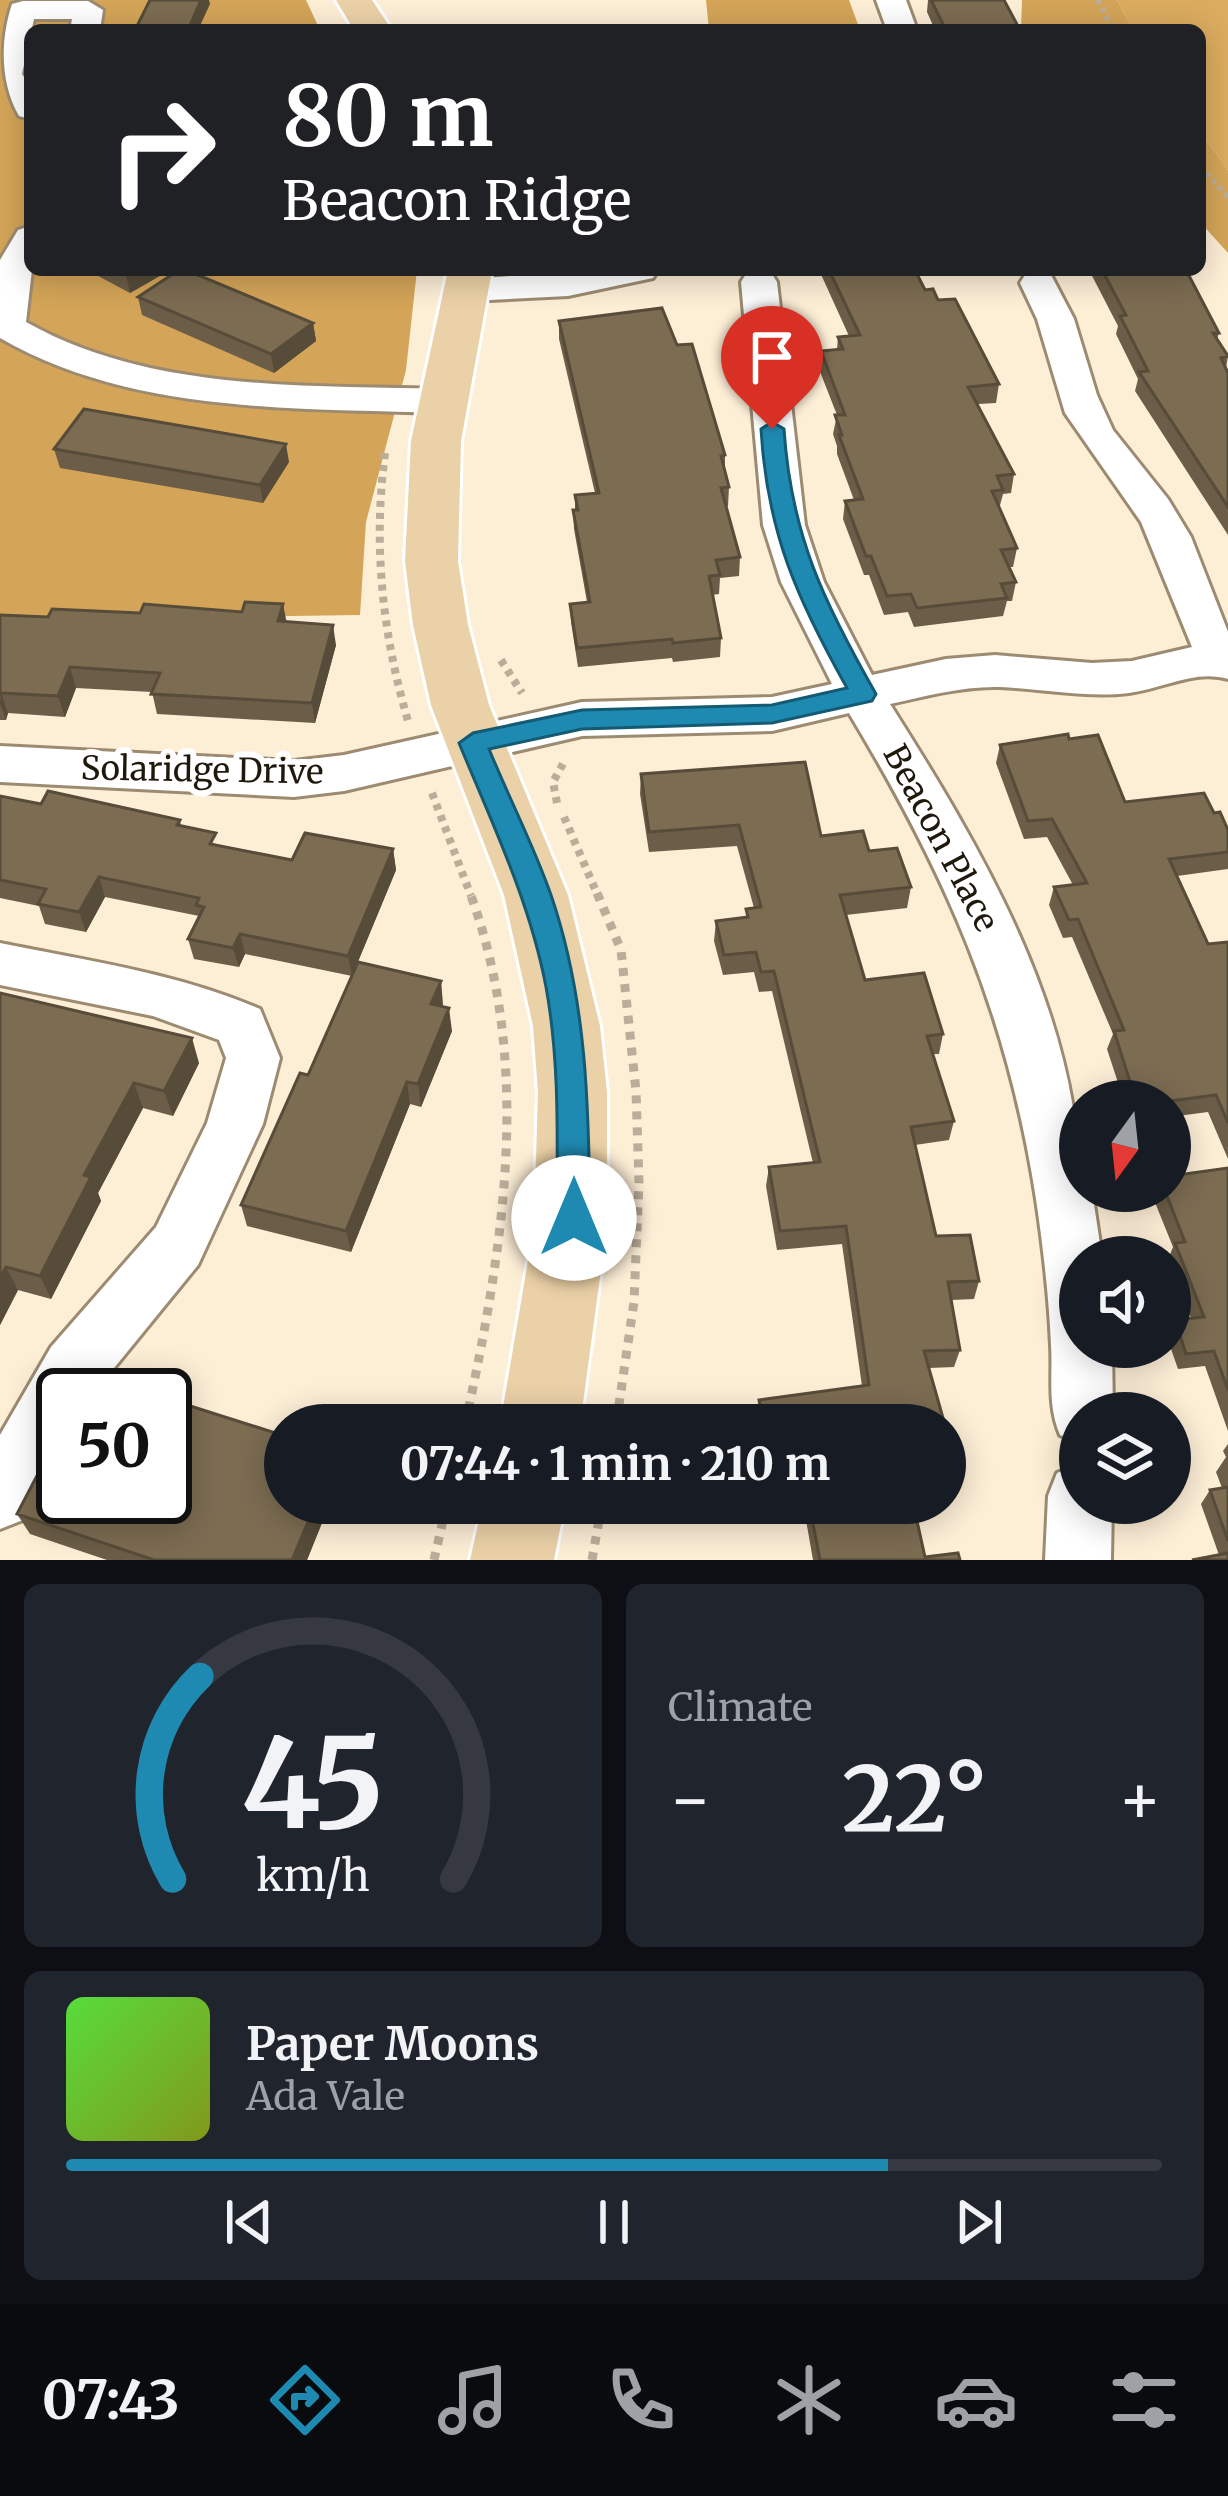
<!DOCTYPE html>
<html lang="en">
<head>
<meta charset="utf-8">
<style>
	:root { --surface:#171b24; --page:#20242c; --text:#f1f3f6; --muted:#9ea1a6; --line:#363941; --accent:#1f8ab1 }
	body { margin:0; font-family:Merriweather,serif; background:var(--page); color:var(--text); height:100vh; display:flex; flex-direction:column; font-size:45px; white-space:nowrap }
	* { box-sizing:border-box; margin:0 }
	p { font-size:39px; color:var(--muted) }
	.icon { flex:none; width:66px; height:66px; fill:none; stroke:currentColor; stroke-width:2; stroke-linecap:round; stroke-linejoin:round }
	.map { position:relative; height:1560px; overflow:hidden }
	.details { display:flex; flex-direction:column; gap:24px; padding:24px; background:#0d0f14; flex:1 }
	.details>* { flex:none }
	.hud { position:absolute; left:24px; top:24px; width:1182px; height:252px; border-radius:18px; box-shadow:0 6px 30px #0003; background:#202124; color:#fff; overflow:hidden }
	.needle { width:78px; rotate:195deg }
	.tools { position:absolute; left:1059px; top:1080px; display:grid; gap:24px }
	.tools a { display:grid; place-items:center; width:132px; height:132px; border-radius:50%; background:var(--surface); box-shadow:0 6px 30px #0003; font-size:60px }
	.speed { position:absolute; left:36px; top:1368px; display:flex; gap:24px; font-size:60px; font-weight:700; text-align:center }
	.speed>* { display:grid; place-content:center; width:156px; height:156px; border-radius:50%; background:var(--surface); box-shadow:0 6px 30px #0003; line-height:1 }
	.speed .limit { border:6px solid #111; border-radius:18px; background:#fff; color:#111 }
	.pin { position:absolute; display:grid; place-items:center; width:102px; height:102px; color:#fff; margin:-123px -51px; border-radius:50% 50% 50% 0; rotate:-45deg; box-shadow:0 0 12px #0007 }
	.pin .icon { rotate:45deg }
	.me { position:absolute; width:132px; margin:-66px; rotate:0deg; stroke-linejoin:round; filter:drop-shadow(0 0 9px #0008) }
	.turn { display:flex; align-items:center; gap:42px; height:252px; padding:0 60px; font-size:54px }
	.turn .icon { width:156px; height:156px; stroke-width:2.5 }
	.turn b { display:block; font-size:84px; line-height:102px }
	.big { font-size:90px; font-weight:700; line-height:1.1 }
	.details .widget { flex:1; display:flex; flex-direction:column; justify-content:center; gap:18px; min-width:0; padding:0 42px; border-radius:18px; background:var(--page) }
	.details .dial { align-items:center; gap:0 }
	.dial svg { height:312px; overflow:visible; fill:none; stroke:var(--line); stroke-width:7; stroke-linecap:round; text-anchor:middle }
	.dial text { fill:var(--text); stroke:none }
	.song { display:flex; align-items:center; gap:36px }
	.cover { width:144px; height:144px; border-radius:18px; background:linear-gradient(135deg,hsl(110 70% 55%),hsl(70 70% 35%)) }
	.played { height:12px; border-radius:6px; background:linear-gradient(90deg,var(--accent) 75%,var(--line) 75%) }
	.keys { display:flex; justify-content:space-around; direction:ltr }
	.heat { display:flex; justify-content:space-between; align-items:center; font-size:66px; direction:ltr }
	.details .tiles { flex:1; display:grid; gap:24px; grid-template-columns:1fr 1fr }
	.widget:last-child { grid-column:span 2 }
	.trip { position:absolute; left:264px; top:1404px; width:702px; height:120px; border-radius:60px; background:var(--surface); box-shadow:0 6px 30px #0003; font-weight:700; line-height:120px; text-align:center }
	.dock { display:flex; height:192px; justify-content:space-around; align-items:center; background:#090b0e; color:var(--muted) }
	.dock .icon { width:84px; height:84px }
	.dock .selected { color:var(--accent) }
	.dock b { font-size:54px; color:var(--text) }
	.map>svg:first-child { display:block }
	.forest { fill:#d4a558 }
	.water { fill:#dbac5f }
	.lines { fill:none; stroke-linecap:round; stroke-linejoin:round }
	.minor-casing { stroke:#9d8b71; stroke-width:6 }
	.major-casing { stroke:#fff; stroke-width:6 }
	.path-far2 { stroke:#baad99; stroke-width:6; stroke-dasharray:4.5 4.5; stroke-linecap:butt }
	.path-far1 { stroke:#baad99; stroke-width:8; stroke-dasharray:6 6; stroke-linecap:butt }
	.path { stroke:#baad99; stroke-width:9; stroke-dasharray:8 8; stroke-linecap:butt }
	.minor { fill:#fff; fill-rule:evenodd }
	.major { fill:#ebd1a7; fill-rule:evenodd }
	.wall { fill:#6b5d47 }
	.shaded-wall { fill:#574c39 }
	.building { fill:#7c6c52; stroke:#574c39; stroke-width:3 }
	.route { fill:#1f8ab1; stroke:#145a73; stroke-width:3 }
	.labels { text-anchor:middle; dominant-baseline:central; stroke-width:12; stroke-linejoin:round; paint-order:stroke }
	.street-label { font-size:33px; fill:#1f180d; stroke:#fff }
</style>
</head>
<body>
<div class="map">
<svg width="1228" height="1560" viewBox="0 0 1228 1560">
	<rect width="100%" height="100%" fill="#fdeed6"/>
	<path class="forest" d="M0,0H306L320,30H30V270H417L406,370L366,522L360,615L0,620Z
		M706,0H849L860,30H709Z
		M1022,0H1117L1133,30H1021Z
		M1200,131L1228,170V253L1200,222Z"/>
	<path class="water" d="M1117,0H1228V170L1200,131V30H1133Z"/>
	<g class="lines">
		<defs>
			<path id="minor" d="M876,0H906L917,30H887Z
				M23,1H88L103,10L100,30H70L72,19H34L22,74L30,86V119L19,116C0,83 0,40 12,4Z
				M30,226L32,270L26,322C150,392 304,385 443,389L457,393L463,401L457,409L443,413C296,408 131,414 0,338V260L18,230Z
				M588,270H658L653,278L568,296L469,301L456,298L451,290L456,282L469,279Z
				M759,271L772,274L777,282L805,525L824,582L872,675L946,659L995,655L1092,663L1132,661L1192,647L1141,522L1065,413L1037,319L1020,283L1025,275H1051L1074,319L1097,395L1113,430L1168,499L1191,537L1228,632V679C1195,669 1162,689 1129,693C1086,698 1043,689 1000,687C963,686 926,696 890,704C982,849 1080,1014 1080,1191H1092L1102,1257H1080V1347H1112L1113,1413H1080V1443L1060,1435C1047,1404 1053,1377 1051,1345C1049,1298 1043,1246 1036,1199C1007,1012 946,874 849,713L772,731L582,736L344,791L294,797L0,782V746L294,761L344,755L582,702L772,697L832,684L781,582L763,525L741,282L746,274Z
				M0,943C89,961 176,973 260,1009L280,1058L263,1124L198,1265L92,1395H63V1447L23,1520L0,1529V1435L51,1347L156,1227L207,1123L226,1058L219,1040L153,1016L0,985Z
				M1080,1464V1503H1112L1111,1560H1045L1048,1496L1057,1473Z"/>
			<path id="major" d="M336,0H372L392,30H354Z
				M448,270H492L461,441L458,561L468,625L489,705L568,895L600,1026L607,1092V1226L580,1425H500L534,1226L538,1092L533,1026L504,895L431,705L413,625L405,561L411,441Z
				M483,1503H565L554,1560H470Z"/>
		</defs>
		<use href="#minor" class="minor-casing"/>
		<use href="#major" class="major-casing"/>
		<path class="path-far2" d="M1098,0L1113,30
			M1200,167L1228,197"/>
		<path class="path-far1" d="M385,453C373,545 382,632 408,721
			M501,660L522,693
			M432,793L471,896
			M557,803L553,782L564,762
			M564,817L598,896"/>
		<path class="path" d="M597,893L621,950L636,1091L639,1182L634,1302L616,1425
			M465,1425C503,1250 534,1066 470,893
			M434,1560L447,1503
			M592,1560L602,1503"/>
		<use href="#minor" class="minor"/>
		<use href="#major" class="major"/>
	</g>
	<path class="wall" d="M928,0H1004L1020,30H935L927,12Z
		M87,270H170L130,293Z
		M819,270H915L925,290L938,300L999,384L996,403L978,404L1014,474L1011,493L1003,494L999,509L1017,548L1013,567H1009L1016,582L1012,601H1007L1003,616L914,627L908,612L884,615L869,575H864L843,519L845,501L854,500L837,454V446L833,434L837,415L819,369L821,351L837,349L838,337L849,336Z
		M1089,270H1186L1219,333L1217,339L1228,356L1226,368L1228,373V535L1135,391L1138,379L1116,334L1118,326Z
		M138,297L313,323L316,341L274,373L142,315Z
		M559,321L677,345L725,455V470L729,487L728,506H726L740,557L739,576L720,578L719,594L712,595L721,638L720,657L673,662L672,658L578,667L571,622L570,604L587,602L574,529L573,510H575V495L595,493L559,339Z
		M54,449L289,462L263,503L60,468Z
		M0,615L286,622L336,645L315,723L157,714L152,692L76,688L65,717L8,713L6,720H0Z
		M1069,739L1125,802L1214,813L1228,830V869L1177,876L1208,944L1228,942V1159L1208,1112L1170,1117V1101H1124L1107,1049L1113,1034L1072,937L1063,938L1049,905L1054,887L1073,885L1047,837L1024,839L996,763L1000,745Z
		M641,774L869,851L911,887L907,908L846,915L865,980L943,1034L939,1054H933L954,1121L949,1140L915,1145L936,1236L979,1281L974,1299L951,1300L960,1350L954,1367L929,1368L945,1425H758L756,1417L759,1400L862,1386L842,1244L777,1250L766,1186L769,1167L813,1163L772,991L759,992L754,972L723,975L714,941L716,921L746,918V909L754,908L737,846L649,852L640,794Z
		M0,796L41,804L180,820L181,826L219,846L292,860L393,849L396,870L352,976L245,954L239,967L194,959L188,939L199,916L105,897L86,932L45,924L39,906L0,898Z
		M441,981L442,1006L452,1031L421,1107L410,1104L351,1252L247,1226L241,1205L308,1075Z
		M0,993L199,1063L173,1116L143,1108L98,1193L101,1201L51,1299L18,1290L0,1325Z
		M1228,1168V1431L1205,1366L1178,1369L1170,1346V1329L1175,1320L1191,1318L1170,1266L1169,1257L1173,1247L1152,1195L1154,1191H1170Z
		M945,1427L954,1458L948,1474L945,1475Z
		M1228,1444V1560L1219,1555L1201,1504L1210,1490L1222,1488L1216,1472L1226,1457L1223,1451Z
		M285,1503H330L307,1560H107L30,1534L17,1514Z
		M803,1503H913L925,1557L960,1560H813Z"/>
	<path class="shaded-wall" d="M201,0H209L210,4L198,30H188Z
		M135,270H170L130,293L126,275Z
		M313,323L316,341L274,373L271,354Z
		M286,444L289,462L263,503L260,485Z
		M283,604L287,624L278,621Z
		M333,625L336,645L315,723L312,703Z
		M70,667L76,688L65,717L58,696Z
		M1,693L8,713L6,720L0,704Z
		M393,849L396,870L352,976L348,956Z
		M99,877L105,897L86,932L79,912Z
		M240,934L245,954L239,967L233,948Z
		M441,981L443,1004L434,1027L431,1004Z
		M449,1008L452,1031L421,1107L418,1084Z
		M192,1038L199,1063L173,1116L164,1091Z
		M407,1082L410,1104L351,1252L346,1231Z
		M134,1083L143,1108L98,1193L101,1201L51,1299L40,1276L84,1175Z
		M6,1267L18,1290L0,1325V1278Z
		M316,1503H330L307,1560H292Z"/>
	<path class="building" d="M150,0H201L188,30H135Z
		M931,0H1004L1020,30H946Z
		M116,270H135L126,275Z
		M179,270H186L313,323L271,354L138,297Z
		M829,270H915L925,290L933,289L938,300L955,299L999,384L968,387L1014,474L997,476L1003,490L992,491L1017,548L1001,550L1016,582L1001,584L1007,598L917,608L911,594L887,596L871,556H866L845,501L863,499L839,435H842L835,415H845L821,351L843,349L838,337L860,335Z
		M1102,270H1186L1219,333H1213L1228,356L1221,358L1228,373V507L1139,372L1148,371L1120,316L1126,315Z
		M662,308L677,345L692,344L725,455L721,456L729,487L721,488L740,557L716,560L720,575L709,576L721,638L673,643L672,639L577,648L570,604L590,602L573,510H578L575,495L599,493L559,321Z
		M84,409L286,444L260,485L54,449Z
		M245,602L283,604L278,621L333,625L312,703L151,694L160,673L70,667L58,696L1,693L0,696V615L48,617L52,609L140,613L144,604L242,612Z
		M1068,734L1069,739L1098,735L1125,802L1204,793L1214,813L1220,812L1228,830V852L1169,859L1208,944L1228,942V1123L1216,1095L1170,1101H1136L1114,1031L1124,1030L1078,919L1069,920L1054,887L1087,883L1052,819L1028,821L1000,745Z
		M805,762L821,836L863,831L869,851L897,848L911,887L840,895L865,980L924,973L943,1034L927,1036L954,1121L911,1127L936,1236L970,1235L979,1281L948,1282L960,1350L924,1351L945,1425H764L759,1400L869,1385L846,1226L780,1231L769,1167L820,1162L774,971L761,972L756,952L724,955L716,921L748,917L746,909L761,907L739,825L649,832L641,774Z
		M48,791L180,820L177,825L216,833L210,844L292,860L305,833L393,849L348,956L240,934L233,948L188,939L204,907L196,905L199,898L99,877L79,912L38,904L46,889L0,880V796L41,804Z
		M358,962L441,981L431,1004L449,1008L418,1084L407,1082L346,1231L241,1205L300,1073L308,1075Z
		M0,993L192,1038L164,1091L134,1083L84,1175L91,1177L40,1276L6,1267L0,1278Z
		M1228,1168V1390L1214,1351L1186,1354L1175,1320L1204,1317L1175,1243L1185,1242L1165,1191H1170V1176Z
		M90,1374L155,1395H79Z
		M165,1398L285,1436V1503H316L292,1560H154L17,1514L63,1426V1497H165Z
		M945,1427L954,1458L945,1459Z
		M1228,1487V1541L1210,1490Z
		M809,1503H913L925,1557L958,1553L960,1560H820Z
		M1228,1553V1560H1192Z"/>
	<path class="route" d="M772,422L784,429C791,535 824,603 876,694L872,701L772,723L582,729L489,749C509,798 534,846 551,895C587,1000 589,1108 590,1218L585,1229L574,1233L562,1229L557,1218C557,1141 560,1063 546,987C530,902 492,823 459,743L473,733L582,710L772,705L847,688C797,599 767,532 761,429Z"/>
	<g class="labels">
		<g class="street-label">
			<text transform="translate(202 770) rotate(1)">Solaridge Drive</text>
			<text transform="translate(941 838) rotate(62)">Beacon Place</text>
		</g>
	</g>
</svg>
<div class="tools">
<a><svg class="needle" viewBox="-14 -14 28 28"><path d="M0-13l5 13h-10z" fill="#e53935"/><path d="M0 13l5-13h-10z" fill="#9ea1a6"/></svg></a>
<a><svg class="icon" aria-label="sound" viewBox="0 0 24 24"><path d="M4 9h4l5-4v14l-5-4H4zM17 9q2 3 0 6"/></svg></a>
<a><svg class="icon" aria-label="layers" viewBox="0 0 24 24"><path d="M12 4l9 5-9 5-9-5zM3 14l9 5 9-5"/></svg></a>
</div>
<div class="speed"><div class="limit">50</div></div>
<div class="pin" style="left:772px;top:429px;background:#d93025"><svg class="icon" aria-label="arrive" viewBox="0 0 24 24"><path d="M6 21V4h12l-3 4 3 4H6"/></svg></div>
<svg class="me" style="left:574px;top:1218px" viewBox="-20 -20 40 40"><circle r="19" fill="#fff"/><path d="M0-13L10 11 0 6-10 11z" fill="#1f8ab1"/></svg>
<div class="trip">07:44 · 1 min · 210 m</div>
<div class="hud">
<div class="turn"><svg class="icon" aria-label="right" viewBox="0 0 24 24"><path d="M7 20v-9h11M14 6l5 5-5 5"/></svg><div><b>80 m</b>Beacon Ridge</div></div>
</div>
</div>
<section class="details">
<div class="tiles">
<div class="widget dial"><svg viewBox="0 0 100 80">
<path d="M14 69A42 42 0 1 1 86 69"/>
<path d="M14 69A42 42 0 0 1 21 17" stroke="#1f8ab1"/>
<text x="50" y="56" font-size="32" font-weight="700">45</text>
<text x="50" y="72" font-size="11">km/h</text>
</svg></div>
<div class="widget"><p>Climate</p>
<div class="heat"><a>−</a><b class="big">22°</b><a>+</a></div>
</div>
<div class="widget">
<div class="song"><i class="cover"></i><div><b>Paper Moons</b><p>Ada Vale</p></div></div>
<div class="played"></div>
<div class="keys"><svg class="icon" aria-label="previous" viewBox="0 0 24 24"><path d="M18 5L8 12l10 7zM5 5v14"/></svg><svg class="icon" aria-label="pause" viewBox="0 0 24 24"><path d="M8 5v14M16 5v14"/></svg><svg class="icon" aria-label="next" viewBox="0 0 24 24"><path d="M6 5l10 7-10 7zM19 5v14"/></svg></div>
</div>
</div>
</section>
<nav class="dock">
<b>07:43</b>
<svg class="icon selected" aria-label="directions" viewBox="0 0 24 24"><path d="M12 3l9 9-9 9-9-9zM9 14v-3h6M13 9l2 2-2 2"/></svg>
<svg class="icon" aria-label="music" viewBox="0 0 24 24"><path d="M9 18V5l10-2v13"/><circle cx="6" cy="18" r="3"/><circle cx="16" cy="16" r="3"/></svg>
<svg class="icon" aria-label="phone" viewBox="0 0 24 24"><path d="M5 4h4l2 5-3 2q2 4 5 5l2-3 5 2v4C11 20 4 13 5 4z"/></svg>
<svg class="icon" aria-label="climate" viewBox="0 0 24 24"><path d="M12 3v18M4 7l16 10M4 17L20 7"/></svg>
<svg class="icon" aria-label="car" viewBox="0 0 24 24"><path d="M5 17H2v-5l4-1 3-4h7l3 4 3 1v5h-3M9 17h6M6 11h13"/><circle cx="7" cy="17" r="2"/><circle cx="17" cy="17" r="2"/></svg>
<svg class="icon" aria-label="filters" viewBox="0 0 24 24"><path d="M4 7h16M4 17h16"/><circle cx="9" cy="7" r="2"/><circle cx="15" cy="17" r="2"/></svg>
</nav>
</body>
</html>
